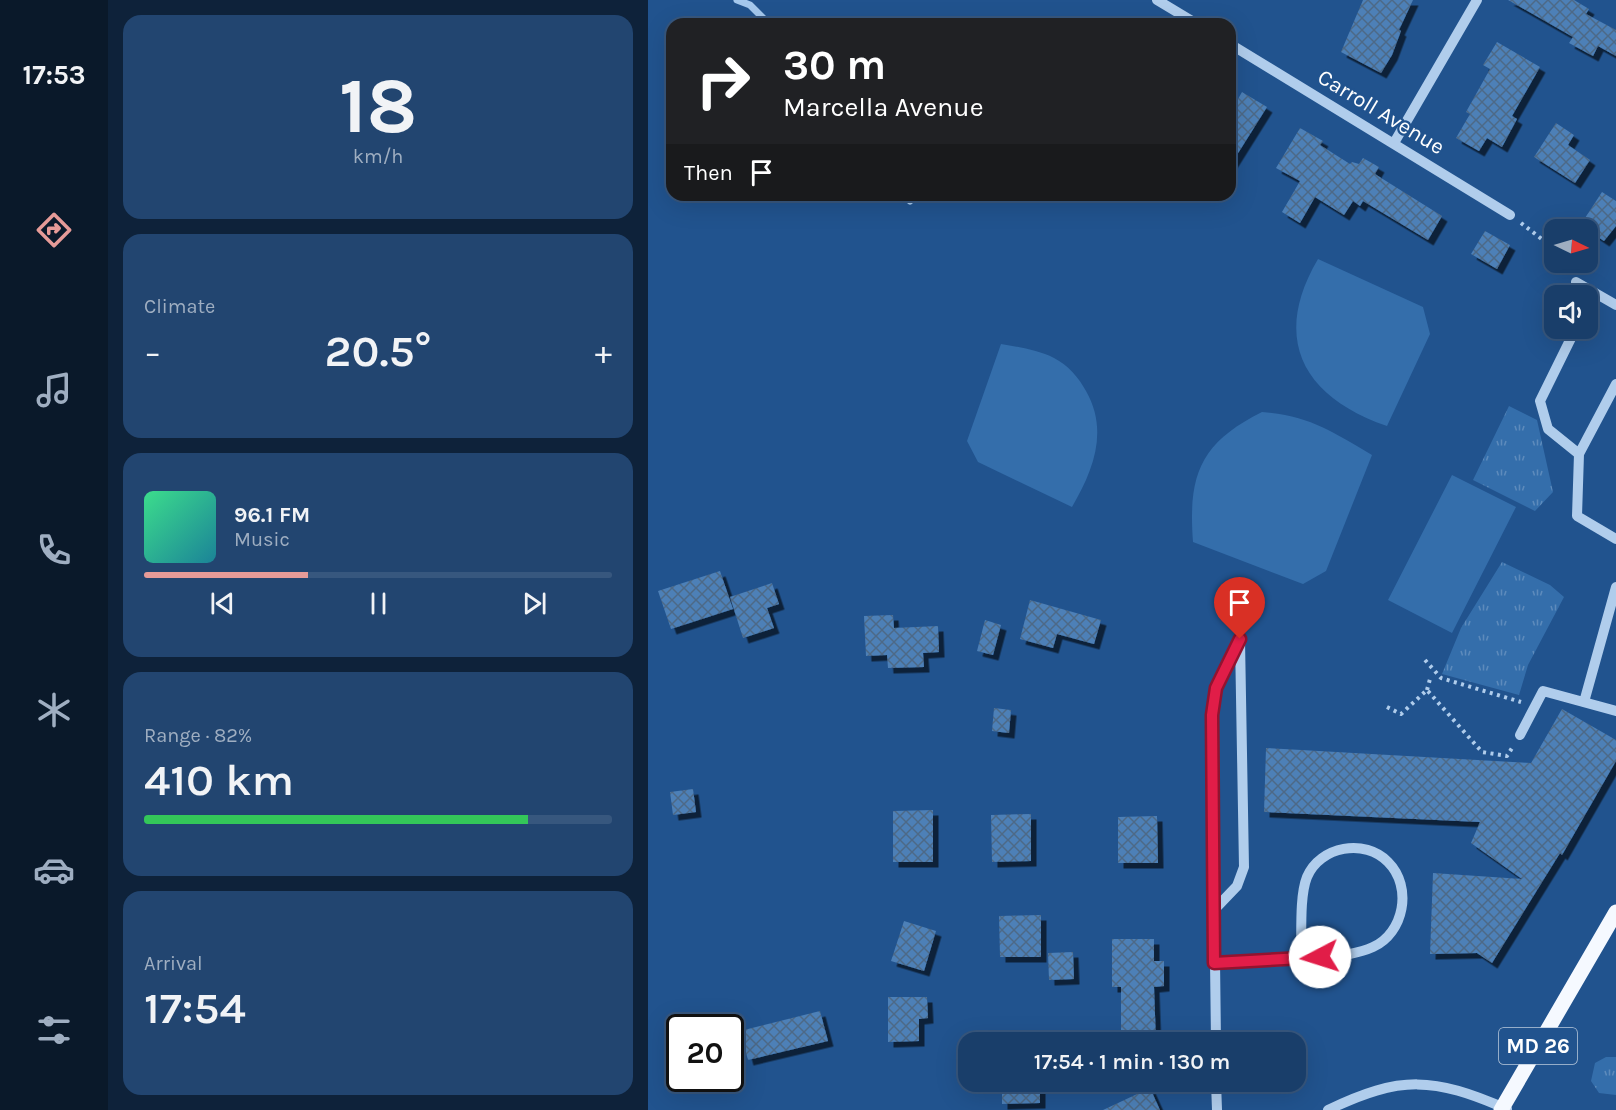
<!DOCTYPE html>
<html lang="en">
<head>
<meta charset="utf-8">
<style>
	:root { --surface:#193e6a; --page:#224570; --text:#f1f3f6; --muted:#9faec1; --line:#37577e; --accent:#e69b98 }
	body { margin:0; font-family:Karla,sans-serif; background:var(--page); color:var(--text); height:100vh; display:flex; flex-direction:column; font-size:22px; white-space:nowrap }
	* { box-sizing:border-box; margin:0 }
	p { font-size:20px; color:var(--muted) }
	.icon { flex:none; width:33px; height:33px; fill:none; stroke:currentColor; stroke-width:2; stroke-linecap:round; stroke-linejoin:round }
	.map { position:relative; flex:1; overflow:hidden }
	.details { display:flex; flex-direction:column; gap:15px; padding:15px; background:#0e223a; width:540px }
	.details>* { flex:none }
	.guide { position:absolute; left:18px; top:18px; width:570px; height:183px; border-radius:18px; box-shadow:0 6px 24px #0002,0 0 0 2px var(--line); background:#202124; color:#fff; overflow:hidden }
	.needle { width:39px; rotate:95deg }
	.tools { position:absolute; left:896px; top:219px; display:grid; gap:12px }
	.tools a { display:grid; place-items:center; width:54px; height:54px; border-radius:12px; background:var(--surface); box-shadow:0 6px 24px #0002,0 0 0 2px var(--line); font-size:30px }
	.speed { position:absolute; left:18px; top:1014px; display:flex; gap:12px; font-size:30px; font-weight:700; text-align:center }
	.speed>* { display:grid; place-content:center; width:78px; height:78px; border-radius:50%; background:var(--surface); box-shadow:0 6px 24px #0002,0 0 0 2px var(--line); line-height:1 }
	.speed .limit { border:3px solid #111; border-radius:9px; background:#fff; color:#111 }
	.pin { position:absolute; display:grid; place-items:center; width:51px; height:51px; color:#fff; margin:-62px -26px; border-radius:50% 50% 50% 0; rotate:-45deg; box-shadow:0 0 6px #0007 }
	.pin .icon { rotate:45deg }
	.me { position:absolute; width:66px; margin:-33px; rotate:265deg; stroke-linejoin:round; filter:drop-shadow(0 0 4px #0008) }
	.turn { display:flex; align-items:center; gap:21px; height:126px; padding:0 18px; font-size:27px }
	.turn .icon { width:78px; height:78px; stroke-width:2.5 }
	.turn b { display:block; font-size:42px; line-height:51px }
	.then { display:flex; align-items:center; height:57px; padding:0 18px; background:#0003; gap:12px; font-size:22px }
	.big { font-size:45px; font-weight:600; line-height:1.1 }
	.details .tile { flex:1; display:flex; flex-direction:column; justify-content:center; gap:9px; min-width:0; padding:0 21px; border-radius:18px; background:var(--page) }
	.details .dial { align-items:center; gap:0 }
	.dial b { font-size:78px; line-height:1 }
	.song { display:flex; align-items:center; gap:18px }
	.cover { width:72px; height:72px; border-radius:9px; background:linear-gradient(135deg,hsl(150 70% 55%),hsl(190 70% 35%)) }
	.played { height:6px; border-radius:3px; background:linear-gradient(90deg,var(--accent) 35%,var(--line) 35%) }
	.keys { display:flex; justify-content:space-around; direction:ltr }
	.heat { display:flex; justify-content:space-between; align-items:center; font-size:33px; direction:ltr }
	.charge { height:9px; border-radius:4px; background:linear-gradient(90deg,#34c759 82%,var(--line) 0) }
	.trip { position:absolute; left:310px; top:1032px; width:348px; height:60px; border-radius:18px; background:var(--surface); box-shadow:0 6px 24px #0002,0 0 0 2px var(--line); font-weight:600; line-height:60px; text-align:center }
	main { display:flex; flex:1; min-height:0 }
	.dock { display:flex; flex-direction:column; width:108px; justify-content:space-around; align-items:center; background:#0a192a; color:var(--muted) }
	.dock .icon { width:42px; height:42px }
	.dock .selected { color:var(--accent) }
	.dock b { font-size:27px; color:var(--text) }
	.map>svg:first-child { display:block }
	.grass { fill:url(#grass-tufts) }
	.pitch { fill:#346eab }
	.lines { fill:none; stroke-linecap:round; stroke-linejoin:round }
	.stream { stroke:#a4c8ed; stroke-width:7 }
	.building { fill:url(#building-cross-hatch); filter:url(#shadow) }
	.path { stroke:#b0cdec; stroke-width:4; stroke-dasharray:3 4.5; stroke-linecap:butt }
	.minor { stroke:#b0cdec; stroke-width:10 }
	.major { stroke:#f5f9ff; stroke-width:15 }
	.route-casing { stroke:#92132f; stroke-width:15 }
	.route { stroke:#e11d48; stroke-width:10 }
	.labels { text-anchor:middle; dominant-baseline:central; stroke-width:4.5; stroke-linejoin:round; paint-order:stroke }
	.shield { fill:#21538e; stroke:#bccbdd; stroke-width:1.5 }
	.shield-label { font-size:21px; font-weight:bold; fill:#fff }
	.street-label { font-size:22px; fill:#fff; stroke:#21538e }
</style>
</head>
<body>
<main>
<nav class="dock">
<b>17:53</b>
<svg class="icon selected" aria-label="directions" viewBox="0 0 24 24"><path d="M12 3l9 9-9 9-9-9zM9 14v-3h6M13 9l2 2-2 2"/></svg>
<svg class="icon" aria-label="music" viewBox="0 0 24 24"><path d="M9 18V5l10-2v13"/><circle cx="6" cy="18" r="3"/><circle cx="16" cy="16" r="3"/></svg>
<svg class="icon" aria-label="phone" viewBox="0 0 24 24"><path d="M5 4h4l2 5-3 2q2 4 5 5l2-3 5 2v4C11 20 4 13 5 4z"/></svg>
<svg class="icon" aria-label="climate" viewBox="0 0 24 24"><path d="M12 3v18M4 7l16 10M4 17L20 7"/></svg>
<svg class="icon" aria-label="car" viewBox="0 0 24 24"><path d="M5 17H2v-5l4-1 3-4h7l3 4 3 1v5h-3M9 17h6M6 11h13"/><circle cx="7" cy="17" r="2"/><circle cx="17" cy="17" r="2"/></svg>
<svg class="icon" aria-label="filters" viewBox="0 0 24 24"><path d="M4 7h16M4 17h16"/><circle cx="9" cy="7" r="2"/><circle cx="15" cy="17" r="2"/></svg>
</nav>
<section class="details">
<div class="tile dial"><b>18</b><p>km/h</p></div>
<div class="tile"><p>Climate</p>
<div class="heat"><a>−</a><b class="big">20.5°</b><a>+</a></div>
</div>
<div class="tile">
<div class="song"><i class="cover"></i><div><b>96.1 FM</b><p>Music</p></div></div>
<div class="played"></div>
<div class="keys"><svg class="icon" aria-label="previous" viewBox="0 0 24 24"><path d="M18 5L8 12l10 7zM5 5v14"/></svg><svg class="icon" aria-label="pause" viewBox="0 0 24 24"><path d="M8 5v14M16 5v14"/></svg><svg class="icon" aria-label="next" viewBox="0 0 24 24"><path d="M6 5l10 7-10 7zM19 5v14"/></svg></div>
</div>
<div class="tile"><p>Range · 82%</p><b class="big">410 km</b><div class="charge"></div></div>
<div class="tile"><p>Arrival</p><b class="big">17:54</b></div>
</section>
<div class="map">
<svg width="968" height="1110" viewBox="0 0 968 1110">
	<defs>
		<pattern id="grass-tufts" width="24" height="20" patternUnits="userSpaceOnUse" patternTransform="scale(1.5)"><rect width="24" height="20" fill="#346eab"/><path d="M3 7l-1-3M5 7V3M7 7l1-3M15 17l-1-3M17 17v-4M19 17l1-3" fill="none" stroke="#5d8bbc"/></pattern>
		<pattern id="building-cross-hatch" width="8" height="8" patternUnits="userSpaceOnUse" patternTransform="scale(1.5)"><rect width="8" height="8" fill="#4d80b7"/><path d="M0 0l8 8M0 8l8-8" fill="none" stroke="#4d6987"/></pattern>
		<filter id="shadow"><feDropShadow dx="5.5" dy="5.5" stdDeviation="0" flood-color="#0009"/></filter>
	</defs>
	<rect width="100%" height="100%" fill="#21538e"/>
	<path class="grass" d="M861,406L889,420L905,492L887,511L825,480Z
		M854,562L902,585L916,597L880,665L871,695L794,674L813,628Z
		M958,1057H968V1095L951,1093L943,1081L947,1063Z"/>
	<path class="pitch" d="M670,259L775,307L782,334L739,426C655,397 623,339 670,259Z
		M353,344C371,347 390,350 406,358C420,365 431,378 438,391C461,431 445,471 424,507L330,462L319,441Z
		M614,412C662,416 683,431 724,455L678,571L655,584L545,542C540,475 552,443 614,412Z
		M804,475L868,507L804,633L740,600Z"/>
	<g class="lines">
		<path class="stream" d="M89,0L102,5L121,24
			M257,195L262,201"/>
	</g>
	<path class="building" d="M715,0H765L751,30L753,31L744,55L733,73L693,52Z
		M860,0H926L941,9L938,14L968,30V56L950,46L945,56L921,43L925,37Z
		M849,42L892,67L864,116L869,119L854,147L839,138L831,151L808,138L822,114L818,112L842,69L835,65Z
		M594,92L619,107L582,166V113Z
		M908,123L926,135L920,145L942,160L927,183L886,157Z
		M652,128L675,141L672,145L702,164L704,162L711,164L715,158L731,167L727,174L730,176L794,216L780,240L715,201L712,206L705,201L696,215L667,197L652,223L634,212L652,181L628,168Z
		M954,192L968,201V226L956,241L935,227L940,220L937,218Z
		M837,231L862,245L849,269L823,254Z
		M72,571L85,609L23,629L10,591Z
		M124,583L131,604L119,608L126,628L95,638L82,597Z
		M382,600L453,620L446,644L409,634L405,648L372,639Z
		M245,615L246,628L290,626L291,652L275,653L276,667L240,668L239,655L218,656L216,616Z
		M337,620L353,625L345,655L329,651Z
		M346,708L363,710L361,733L344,731Z
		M914,709L968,740V761L914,855L912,853L844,963L829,953L782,954L785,873L874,879L823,843L832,822L616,812L618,748L883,763Z
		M45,789L48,812L25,815L22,792Z
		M285,810V862H245V811Z
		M383,814V861L344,862L343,815Z
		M509,816L510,863H470V817Z
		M393,915V957H352L351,916Z
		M256,921L288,931L276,971L243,961Z
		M464,939H506V961H516V986L506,987L508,1042H473V987H464Z
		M425,952L426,979L401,980L400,953Z
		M240,997H279L280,1018L271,1019V1041L240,1042Z
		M172,1011L180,1041L100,1060L92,1031Z
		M354,1082H392V1103L354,1104Z
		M502,1088L512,1110H455Z"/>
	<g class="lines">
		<path class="path" d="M873,223L895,240L906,254
			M913,262L920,271
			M777,660L793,678L873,702
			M779,690L782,679
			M739,707L753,714L779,690L834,752L859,756L864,748"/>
		<path class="minor" d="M509,0L549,24
			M582,44L862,215
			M746,143L829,0
			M928,282L968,305
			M939,308L946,293
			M928,328L892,401L900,429L931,454L968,384
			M931,454L929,516L968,539
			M936,702L968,587
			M872,735L895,691L968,711
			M566,910L589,886L596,867L592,640
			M566,963C607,961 690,963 725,947C756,933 765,887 740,862C717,838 672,846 659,877C651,897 654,936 653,959
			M568,1042L564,715L568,688L592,639
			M568,1082L569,1110
			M680,1110C753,1075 785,1077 859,1109"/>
		<path class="major" d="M853,1110L968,912"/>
	</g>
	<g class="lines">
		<defs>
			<path id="route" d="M592,639L568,688L564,715L566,963L672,957"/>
		</defs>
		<use href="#route" class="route-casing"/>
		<use href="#route" class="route"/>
	</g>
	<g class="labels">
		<rect class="shield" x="851" y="1028" width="78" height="36" rx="4.5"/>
		<g class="shield-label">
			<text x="890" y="1046">MD 26</text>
		</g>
		<g class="street-label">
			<text transform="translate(733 112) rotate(31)">Carroll Avenue</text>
		</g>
	</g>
</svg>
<div class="tools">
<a><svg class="needle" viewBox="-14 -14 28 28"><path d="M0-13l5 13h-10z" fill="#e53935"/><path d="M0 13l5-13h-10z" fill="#9faec1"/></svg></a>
<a><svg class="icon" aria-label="sound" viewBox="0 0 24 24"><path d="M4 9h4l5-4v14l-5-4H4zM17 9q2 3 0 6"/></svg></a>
</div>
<div class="speed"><div class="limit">20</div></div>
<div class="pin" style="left:592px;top:639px;background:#d93025"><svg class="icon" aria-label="arrive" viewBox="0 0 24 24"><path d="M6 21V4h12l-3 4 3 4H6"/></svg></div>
<svg class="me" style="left:672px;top:957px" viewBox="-20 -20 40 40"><circle r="19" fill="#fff"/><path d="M0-13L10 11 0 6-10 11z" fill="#e11d48"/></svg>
<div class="trip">17:54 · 1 min · 130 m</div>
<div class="guide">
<div class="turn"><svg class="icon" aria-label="right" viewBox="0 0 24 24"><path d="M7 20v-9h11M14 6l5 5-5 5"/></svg><div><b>30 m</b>Marcella Avenue</div></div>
<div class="then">Then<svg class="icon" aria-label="arrive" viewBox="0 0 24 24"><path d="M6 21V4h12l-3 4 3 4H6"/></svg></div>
</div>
</div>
</main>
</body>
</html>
